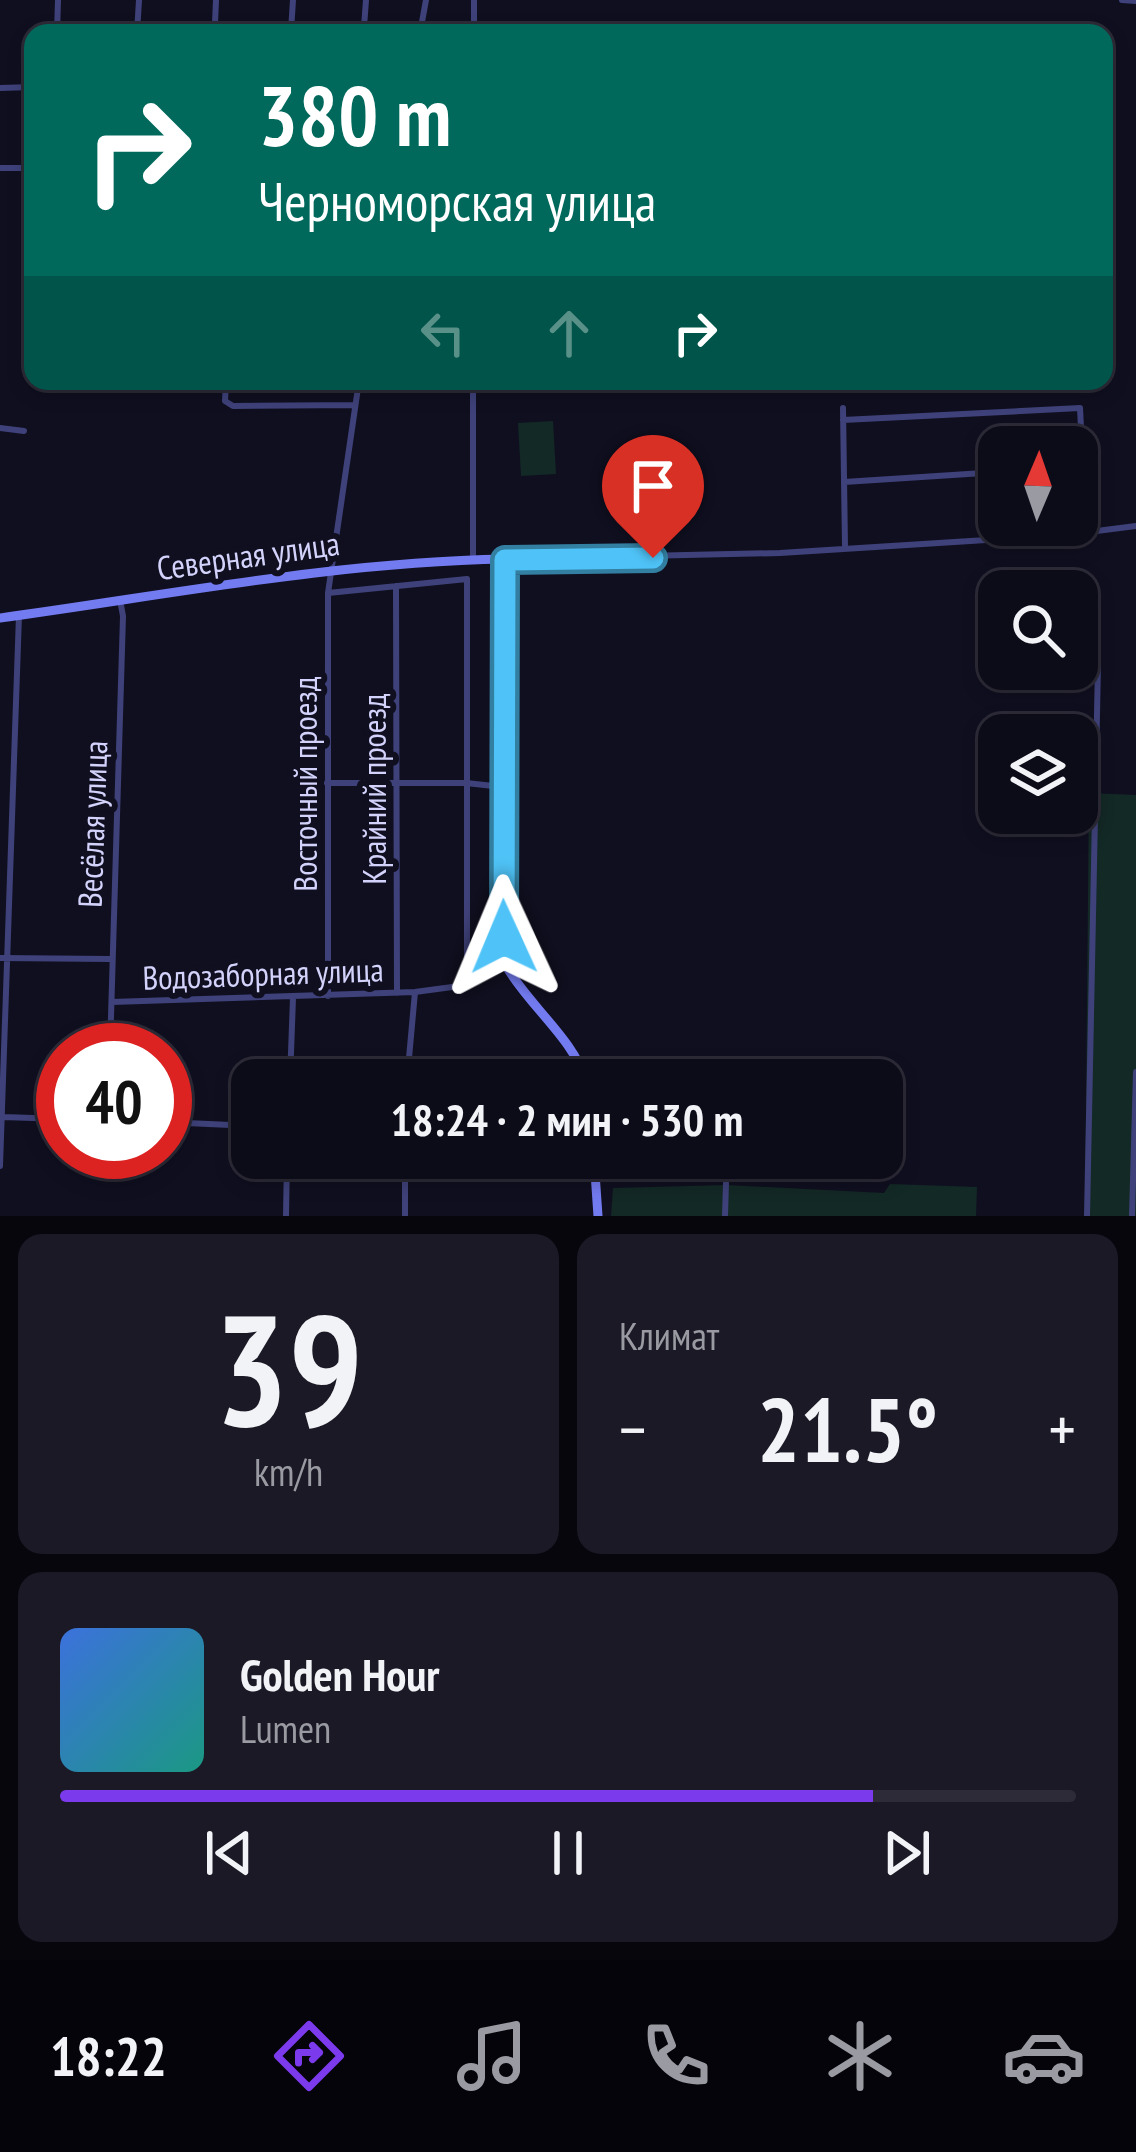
<!DOCTYPE html>
<html lang="ru">
<head>
<meta charset="utf-8">
<style>
	:root { --surface:#0c0b18; --page:#1a1925; --text:#f1f3f6; --muted:#9a9ba2; --line:#2c2b37; --accent:#7c3aed }
	body { margin:0; font-family:"PT Sans Narrow",sans-serif; background:var(--page); color:var(--text); height:100vh; display:flex; flex-direction:column; font-size:45px; white-space:nowrap }
	* { box-sizing:border-box; margin:0 }
	p { font-size:39px; color:var(--muted) }
	.icon { flex:none; width:66px; height:66px; fill:none; stroke:currentColor; stroke-width:2; stroke-linecap:round; stroke-linejoin:round }
	.map { position:relative; height:1216px; overflow:hidden }
	.details { display:flex; flex-direction:column; gap:18px; padding:18px; background:#07060d; flex:1 }
	.details>* { flex:none }
	.top-card { position:absolute; left:24px; top:24px; width:1089px; height:366px; border-radius:24px; box-shadow:0 6px 18px #0003,0 0 0 3px var(--line); background:#00695c; color:#fff; overflow:hidden }
	.needle { width:78px; rotate:2deg }
	.tools { position:absolute; left:978px; top:426px; display:grid; gap:24px }
	.tools a { display:grid; place-items:center; width:120px; height:120px; border-radius:24px; background:var(--surface); box-shadow:0 6px 18px #0003,0 0 0 3px var(--line); font-size:60px }
	.speed { position:absolute; left:36px; top:1023px; display:flex; gap:24px; font-size:60px; font-weight:700; text-align:center }
	.speed>* { display:grid; place-content:center; width:156px; height:156px; border-radius:50%; background:var(--surface); box-shadow:0 6px 18px #0003,0 0 0 3px var(--line); line-height:1 }
	.speed .limit { border:18px solid #d22; background:#fff; color:#111 }
	.pin { position:absolute; display:grid; place-items:center; width:102px; height:102px; color:#fff; margin:-123px -51px; border-radius:50% 50% 50% 0; rotate:-45deg; box-shadow:0 0 12px #0007 }
	.pin .icon { rotate:45deg }
	.me { position:absolute; width:132px; margin:-66px; rotate:359deg; stroke-linejoin:round; filter:drop-shadow(0 0 9px #0008) }
	.turn { display:flex; align-items:center; gap:42px; height:252px; padding:0 36px; font-size:54px }
	.turn .icon { width:156px; height:156px; stroke-width:2.5 }
	.turn b { display:block; font-size:84px; line-height:102px }
	.lanes { display:flex; align-items:center; height:114px; padding:0 36px; background:#0003; justify-content:center; gap:60px; direction:ltr }
	.lanes .off { opacity:.35 }
	.big { font-size:90px; font-weight:600; line-height:1.1 }
	.details .widget { flex:1; display:flex; flex-direction:column; justify-content:center; gap:18px; min-width:0; padding:0 42px; border-radius:24px; background:var(--page) }
	.details .dial { align-items:center; gap:0 }
	.dial b { font-size:156px; line-height:1 }
	.song { display:flex; align-items:center; gap:36px }
	.cover { width:144px; height:144px; border-radius:18px; background:linear-gradient(135deg,hsl(220 70% 55%),hsl(170 70% 35%)) }
	.played { height:12px; border-radius:6px; background:linear-gradient(90deg,var(--accent) 80%,var(--line) 80%) }
	.keys { display:flex; justify-content:space-around; direction:ltr }
	.heat { display:flex; justify-content:space-between; align-items:center; font-size:66px; direction:ltr }
	.details .tiles { flex:1; display:grid; gap:18px; grid-template-columns:1fr 1fr }
	.widget:last-child { grid-column:span 2 }
	.trip { position:absolute; left:231px; top:1059px; width:672px; height:120px; border-radius:24px; background:var(--surface); box-shadow:0 6px 18px #0003,0 0 0 3px var(--line); font-weight:600; line-height:120px; text-align:center }
	.menu { display:flex; height:192px; justify-content:space-around; align-items:center; background:#05040a; color:var(--muted) }
	.menu .icon { width:84px; height:84px }
	.menu .on { color:var(--accent) }
	.menu b { font-size:54px; color:var(--text) }
	.map>svg:first-child { display:block }
	.green { fill:#132926 }
	.lines { fill:none; stroke-linecap:round; stroke-linejoin:round }
	.street { stroke:#3f427a; stroke-width:6 }
	.secondary { stroke:#737bf1; stroke-width:9 }
	.route-casing { stroke:#337fa1; stroke-width:30 }
	.route { stroke:#4fc3f7; stroke-width:21 }
	.labels { text-anchor:middle; dominant-baseline:central; stroke-width:12; stroke-linejoin:round; paint-order:stroke }
	.street-label { font-size:33px; fill:#d3d2fb; stroke:#100f20 }
</style>
</head>
<body>
<div class="map">
<svg width="1136" height="1216" viewBox="0 0 1136 1216">
	<rect width="100%" height="100%" fill="#100f20"/>
	<path class="green" d="M553,421L556,474L521,476L518,423Z
		M1089,793L1136,795V1216H1085Z
		M890,1184L977,1187L976,1216H611L613,1188L727,1185L884,1193Z"/>
	<g class="lines">
		<path class="street" d="M1122,0L1136,1
			M215,23L216,0
			M364,27L366,0
			M291,31L293,0
			M57,33L58,0
			M137,33L139,0
			M420,33L426,0
			M474,33V0
			M0,88L33,87
			M0,168H33
			M38,381L46,389L140,381
			M226,381L225,401L233,406L355,405
			M843,408L845,547
			M843,420L1080,408L1083,467L1077,468
			M0,428L24,431
			M844,482L999,472
			M505,559L780,553L1065,535L1136,526
			M473,560V381
			M396,586L397,993
			M328,593L467,579V985
			M327,783H466L503,787
			M0,958L110,959
			M328,996V593L359,381
			M112,1002L415,992L467,985L504,965
			M110,1050L123,616L120,600
			M290,1080L293,998
			M407,1080L415,992
			M3,1117L63,1119
			M165,1122L252,1126
			M405,1158V1216
			M0,1166L19,615
			M286,1216L287,1158
			M725,1216L726,1183
			M1087,1216L1098,664
			M1132,1216L1136,1072"/>
		<path class="secondary" d="M0,618C168,595 335,562 505,559V964C526,1003 575,1040 585,1080
			M594,1158L598,1216"/>
	</g>
	<g class="lines">
		<defs>
			<path id="route" d="M504,937L505,560L653,558"/>
		</defs>
		<use href="#route" class="route-casing"/>
		<use href="#route" class="route"/>
	</g>
	<g class="labels">
		<g class="street-label">
			<text transform="translate(248 555) rotate(-8)">Северная улица</text>
			<text transform="translate(304 784) rotate(-90)">Восточный проезд</text>
			<text transform="translate(373 789) rotate(-90)">Крайний проезд</text>
			<text transform="translate(92 824) rotate(-88)">Весёлая улица</text>
			<text transform="translate(263 973) rotate(-2)">Водозаборная улица</text>
		</g>
	</g>
</svg>
<div class="tools">
<a><svg class="needle" viewBox="-14 -14 28 28"><path d="M0-13l5 13h-10z" fill="#e53935"/><path d="M0 13l5-13h-10z" fill="#9a9ba2"/></svg></a>
<a><svg class="icon" aria-label="search" viewBox="0 0 24 24"><circle cx="10" cy="10" r="6"/><path d="M15 15l6 6"/></svg></a>
<a><svg class="icon" aria-label="layers" viewBox="0 0 24 24"><path d="M12 4l9 5-9 5-9-5zM3 14l9 5 9-5"/></svg></a>
</div>
<div class="speed"><div class="limit">40</div></div>
<div class="pin" style="left:653px;top:558px;background:#d93025"><svg class="icon" aria-label="arrive" viewBox="0 0 24 24"><path d="M6 21V4h12l-3 4 3 4H6"/></svg></div>
<svg class="me" style="left:504px;top:937px" viewBox="-20 -20 40 40"><path d="M0-17L14 15 0 8-14 15z" fill="#4fc3f7" stroke="#fff" stroke-width="4"/></svg>
<div class="trip">18:24 · 2 мин · 530 m</div>
<div class="top-card">
<div class="turn"><svg class="icon" aria-label="right" viewBox="0 0 24 24"><path d="M7 20v-9h11M14 6l5 5-5 5"/></svg><div><b>380 m</b>Черноморская улица</div></div>
<div class="lanes"><svg class="icon off" aria-label="left" viewBox="0 0 24 24"><path d="M17 20v-9H6M10 6l-5 5 5 5"/></svg><svg class="icon off" aria-label="ahead" viewBox="0 0 24 24"><path d="M12 20V5M6 11l6-6 6 6"/></svg><svg class="icon" aria-label="right" viewBox="0 0 24 24"><path d="M7 20v-9h11M14 6l5 5-5 5"/></svg></div>
</div>
</div>
<section class="details">
<div class="tiles">
<div class="widget dial"><b>39</b><p>km/h</p></div>
<div class="widget"><p>Климат</p>
<div class="heat"><a>−</a><b class="big">21.5°</b><a>+</a></div>
</div>
<div class="widget">
<div class="song"><i class="cover"></i><div><b>Golden Hour</b><p>Lumen</p></div></div>
<div class="played"></div>
<div class="keys"><svg class="icon" aria-label="previous" viewBox="0 0 24 24"><path d="M18 5L8 12l10 7zM5 5v14"/></svg><svg class="icon" aria-label="pause" viewBox="0 0 24 24"><path d="M8 5v14M16 5v14"/></svg><svg class="icon" aria-label="next" viewBox="0 0 24 24"><path d="M6 5l10 7-10 7zM19 5v14"/></svg></div>
</div>
</div>
</section>
<nav class="menu">
<b>18:22</b>
<svg class="icon on" aria-label="directions" viewBox="0 0 24 24"><path d="M12 3l9 9-9 9-9-9zM9 14v-3h6M13 9l2 2-2 2"/></svg>
<svg class="icon" aria-label="music" viewBox="0 0 24 24"><path d="M9 18V5l10-2v13"/><circle cx="6" cy="18" r="3"/><circle cx="16" cy="16" r="3"/></svg>
<svg class="icon" aria-label="phone" viewBox="0 0 24 24"><path d="M5 4h4l2 5-3 2q2 4 5 5l2-3 5 2v4C11 20 4 13 5 4z"/></svg>
<svg class="icon" aria-label="climate" viewBox="0 0 24 24"><path d="M12 3v18M4 7l16 10M4 17L20 7"/></svg>
<svg class="icon" aria-label="car" viewBox="0 0 24 24"><path d="M5 17H2v-5l4-1 3-4h7l3 4 3 1v5h-3M9 17h6M6 11h13"/><circle cx="7" cy="17" r="2"/><circle cx="17" cy="17" r="2"/></svg>
</nav>
</body>
</html>
